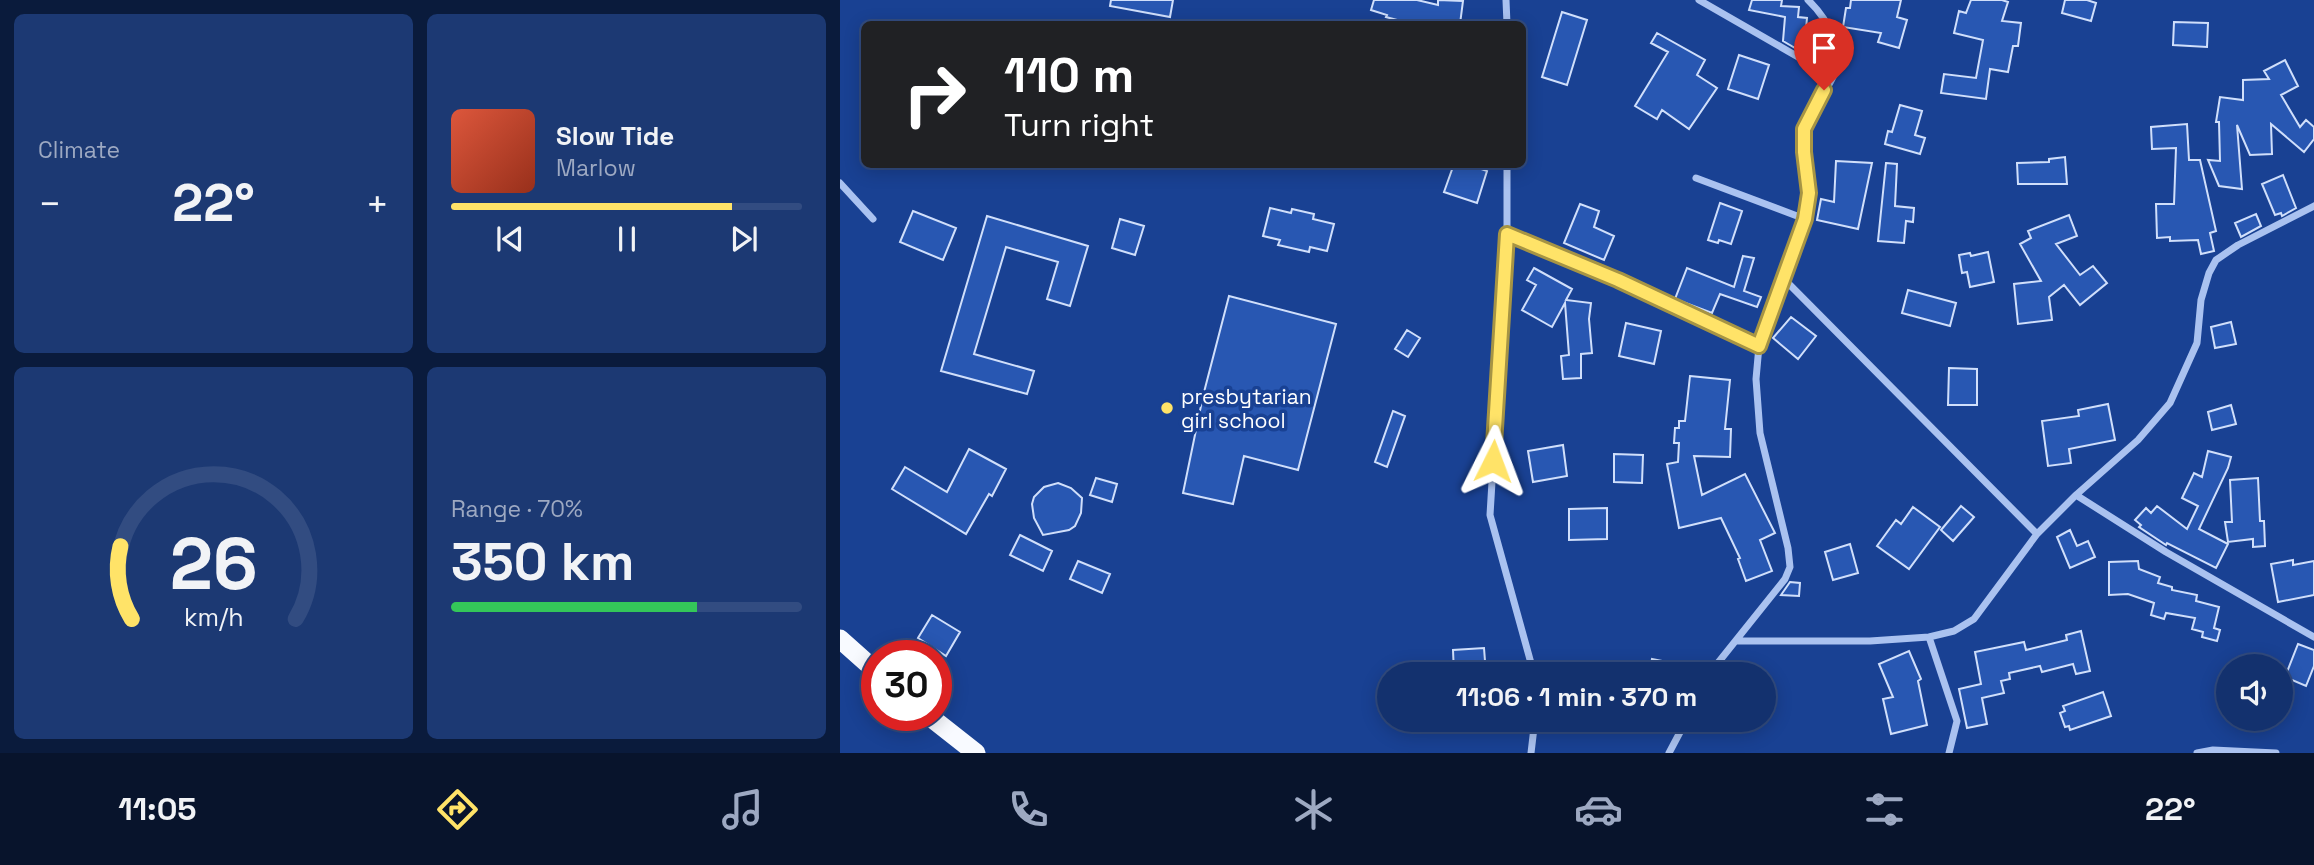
<!DOCTYPE html>
<html lang="en">
<head>
<meta charset="utf-8">
<style>
	:root { --surface:#13316e; --page:#1c3973; --text:#f1f3f6; --muted:#9da9c2; --line:#324c81; --accent:#ffe368 }
	body { margin:0; font-family:"Space Grotesk",sans-serif; background:var(--page); color:var(--text); height:100vh; display:flex; flex-direction:column; font-size:26px; white-space:nowrap }
	* { box-sizing:border-box; margin:0 }
	p { font-size:23px; color:var(--muted) }
	.icon { flex:none; width:38px; height:38px; fill:none; stroke:currentColor; stroke-width:2; stroke-linecap:round; stroke-linejoin:round }
	.map { position:relative; flex:1; overflow:hidden }
	.panel { display:flex; flex-direction:column; gap:14px; padding:14px; background:#0a1b3c; width:840px }
	.panel>* { flex:none }
	.guide { position:absolute; left:21px; top:21px; width:665px; height:147px; border-radius:10px; box-shadow:0 4px 18px #0003,0 0 0 2px var(--line); background:#202124; color:#fff; overflow:hidden }
	.fabs { position:absolute; left:1376px; top:654px; display:grid; gap:14px }
	.fabs a { display:grid; place-items:center; width:77px; height:77px; border-radius:50%; background:var(--surface); box-shadow:0 4px 18px #0003,0 0 0 2px var(--line); font-size:35px }
	.speed { position:absolute; left:21px; top:640px; display:flex; gap:14px; font-size:35px; font-weight:700; text-align:center }
	.speed>* { display:grid; place-content:center; width:91px; height:91px; border-radius:50%; background:var(--surface); box-shadow:0 4px 18px #0003,0 0 0 2px var(--line); line-height:1 }
	.speed .limit { border:10px solid #d22; background:#fff; color:#111 }
	.pin { position:absolute; display:grid; place-items:center; width:60px; height:60px; color:#fff; margin:-72px -30px; border-radius:50% 50% 50% 0; rotate:-45deg; box-shadow:0 0 7px #0007 }
	.pin .icon { rotate:45deg }
	.me { position:absolute; width:77px; margin:-38px; rotate:3deg; stroke-linejoin:round; filter:drop-shadow(0 0 5px #0008) }
	.turn { display:flex; align-items:center; gap:24px; height:147px; padding:0 28px; font-size:32px }
	.turn .icon { width:91px; height:91px; stroke-width:2.5 }
	.turn b { display:block; font-size:49px; line-height:60px }
	.big { font-size:52px; font-weight:700; line-height:1.1 }
	.panel .tile { flex:1; display:flex; flex-direction:column; justify-content:center; gap:10px; min-width:0; padding:0 24px; border-radius:10px; background:var(--page) }
	.panel .dial { align-items:center; gap:0 }
	.dial svg { height:182px; overflow:visible; fill:none; stroke:var(--line); stroke-width:7; stroke-linecap:round; text-anchor:middle }
	.dial text { fill:var(--text); stroke:none }
	.song { display:flex; align-items:center; gap:21px }
	.cover { width:84px; height:84px; border-radius:10px; background:linear-gradient(135deg,hsl(10 70% 55%),hsl(10 70% 35%)) }
	.played { height:7px; border-radius:4px; background:linear-gradient(90deg,var(--accent) 80%,var(--line) 80%) }
	.keys { display:flex; justify-content:space-around; direction:ltr }
	.heat { display:flex; justify-content:space-between; align-items:center; font-size:38px; direction:ltr }
	.charge { height:10px; border-radius:5px; background:linear-gradient(90deg,#34c759 70%,var(--line) 0) }
	.panel .tiles { flex:1; display:grid; gap:14px; grid-template-columns:repeat(2,1fr) }
	.trip { position:absolute; left:537px; top:662px; width:399px; height:70px; border-radius:35px; background:var(--surface); box-shadow:0 4px 18px #0003,0 0 0 2px var(--line); font-weight:700; line-height:70px; text-align:center }
	.tab-bar { display:flex; height:112px; justify-content:space-around; align-items:center; background:#08142c; color:var(--muted) }
	.tab-bar .icon { width:49px; height:49px }
	.tab-bar .on { color:var(--accent) }
	.tab-bar b { font-size:32px; color:var(--text) }
	main { display:flex; flex:1; min-height:0 }
	.map>svg:first-child { display:block }
	.building { fill:#2857b2; stroke:#d0dffb; stroke-width:2 }
	.lines { fill:none; stroke-linecap:round; stroke-linejoin:round }
	.minor { stroke:#aac2f0; stroke-width:7 }
	.trunk { stroke:#f8faff; stroke-width:19 }
	.route-casing { stroke:#a69444; stroke-width:18 }
	.route { stroke:#ffe368; stroke-width:12 }
	.poi-dot { fill:#ffe368; stroke:#194193; stroke-width:2.5 }
	.labels { text-anchor:middle; dominant-baseline:central; stroke-width:7; stroke-linejoin:round; paint-order:stroke }
	.poi-label { font-size:21px; fill:#fff; stroke:#194193; text-anchor:start }
</style>
</head>
<body>
<main>
<section class="panel">
<div class="tiles">
<div class="tile"><p>Climate</p>
<div class="heat"><a>−</a><b class="big">22°</b><a>+</a></div>
</div>
<div class="tile">
<div class="song"><i class="cover"></i><div><b>Slow Tide</b><p>Marlow</p></div></div>
<div class="played"></div>
<div class="keys"><svg class="icon" aria-label="previous" viewBox="0 0 24 24"><path d="M18 5L8 12l10 7zM5 5v14"/></svg><svg class="icon" aria-label="pause" viewBox="0 0 24 24"><path d="M8 5v14M16 5v14"/></svg><svg class="icon" aria-label="next" viewBox="0 0 24 24"><path d="M6 5l10 7-10 7zM19 5v14"/></svg></div>
</div>
<div class="tile dial"><svg viewBox="0 0 100 80">
<path d="M14 69A42 42 0 1 1 86 69"/>
<path d="M14 69A42 42 0 0 1 9 37" stroke="#ffe368"/>
<text x="50" y="56" font-size="32" font-weight="700">26</text>
<text x="50" y="72" font-size="11">km/h</text>
</svg></div>
<div class="tile"><p>Range · 70%</p><b class="big">350 km</b><div class="charge"></div></div>
</div>
</section>
<div class="map">
<svg width="1474" height="753" viewBox="0 0 1474 753">
	<rect width="100%" height="100%" fill="#194193"/>
	<path class="building" d="M271,0H333L330,17L270,6Z
		M534,0H577L598,5V0L623,1L620,24H572L546,17L547,15L531,10Z
		M912,0H942L941,6L959,7L958,17L967,18L966,29L971,30L969,53L962,52L943,41L945,17L909,10Z
		M1011,0H1061L1057,17L1067,20L1059,48L1038,42L1041,33L1003,27L1006,8H1010Z
		M1131,0H1162L1168,2L1162,21L1181,23L1178,46H1173L1168,72L1150,69L1146,99L1101,93L1104,74L1136,78L1143,40L1114,33L1119,11L1126,13Z
		M1225,0H1247L1256,3L1251,21L1222,13Z
		M722,12L747,20L727,85L702,77Z
		M1334,22L1368,23L1367,47L1333,45Z
		M817,33L865,60L857,75L877,88L849,129L822,110L817,119L795,106L828,52L811,43Z
		M899,55L929,65L918,99L888,89Z
		M1445,60L1458,86L1441,95L1460,127L1466,120L1474,127V139L1464,152L1431,124L1432,154L1410,155L1397,125L1402,189L1379,186L1368,160L1380,161L1379,122H1376L1380,97L1403,100V80L1429,79L1424,71Z
		M1060,105L1082,111L1075,135L1085,138L1080,154L1045,144L1048,131L1052,132Z
		M1347,124L1349,160H1360L1376,231L1370,233L1374,251L1361,254L1358,240L1330,241V237L1317,238L1316,204H1334L1336,148L1312,149L1311,127Z
		M1225,157L1227,184H1178L1177,163L1209,162V159Z
		M996,161L1032,163L1018,229L977,220L981,199L994,202Z
		M1046,163L1057,164L1055,206L1074,208L1073,222L1066,221L1064,243L1038,241Z
		M614,164H627L647,171L637,203L604,192Z
		M1443,175L1456,208L1442,216L1441,213L1435,215L1422,184Z
		M880,203L902,211L891,244L879,240L878,243L868,240Z
		M740,204L759,211L754,227L774,236L764,260L724,243Z
		M430,208L451,213L452,209L474,214L473,219L494,224L487,251L470,247L469,252L438,245L440,240L423,236Z
		M73,211L116,228L103,260L60,242Z
		M1416,214L1421,226L1401,237L1395,223Z
		M1229,215L1237,236L1216,244L1240,275L1253,266L1267,283L1240,305L1224,285L1209,297L1212,320L1178,324L1174,284L1201,281L1180,244L1191,238L1188,231Z
		M147,216L248,246L230,306L207,299L218,262L166,247L134,354L194,371L187,394L101,371Z
		M280,219L304,226L295,255L272,248Z
		M1148,252L1154,282L1130,287L1127,272L1122,273L1119,255L1130,253L1131,256Z
		M903,256L914,258L904,291L921,297L917,307L880,294L872,313L835,299L847,268L894,287Z
		M694,268L732,289L726,300L751,303L749,319L752,353L741,354V378L723,379L721,356L729,355L725,303L712,327L682,310L696,285L687,280Z
		M1068,290L1116,303L1110,326L1062,313Z
		M389,296L496,324L458,470L404,456L393,504L343,493L363,396Z
		M951,317L976,336L958,359L933,338Z
		M1391,322L1396,344L1375,348L1371,327Z
		M786,323L821,331L814,364L779,356Z
		M567,330L580,338L568,357L555,349Z
		M1109,368L1137,369V405H1108Z
		M850,376L890,380L885,429H891L890,457L854,456L862,495L905,474L935,533L920,540L932,571L906,581L898,559L900,558L881,518L839,528L827,464L838,462L839,443H834L835,428H839V421H845Z
		M1268,404L1275,440L1229,449L1231,463L1208,466L1202,421L1239,416L1238,410Z
		M1391,405L1396,424L1372,430L1368,412Z
		M553,411L565,416L547,467L535,462Z
		M723,445L727,476L693,482L688,451Z
		M129,449L166,469L152,496L149,494L126,534L52,489L65,467L107,492Z
		M1368,451L1391,457L1388,468L1359,529L1388,544L1376,568L1327,543L1326,545L1299,527L1301,525L1295,520L1306,508L1311,513L1317,506L1347,529L1358,506L1342,498L1354,473L1362,477Z
		M774,454L803,455L802,483L774,482Z
		M256,478L277,484L272,502L250,495Z
		M1418,478L1420,521H1424L1425,546L1413,547V539L1388,542L1385,522H1392L1390,480Z
		M218,483L231,488L242,498L241,513L235,526L229,530L203,535L194,518L192,504L194,497L204,487Z
		M1121,506L1134,517L1113,541L1101,530Z
		M1073,507L1100,527L1069,569L1037,546L1056,520L1061,524Z
		M767,508V539L729,540V509Z
		M1230,530L1237,546L1248,541L1255,557L1230,568L1217,537Z
		M180,535L212,551L203,571L170,555Z
		M1010,544L1018,573L993,580L985,552Z
		M1453,560V565L1474,561V595L1438,602L1431,564Z
		M238,561L270,574L262,593L230,579Z
		M1298,561L1299,569L1320,577L1318,583L1332,587V590L1357,595L1356,601L1379,607L1374,628L1380,630L1377,641L1362,637L1363,632L1352,629L1355,618L1326,613L1324,619L1311,615L1314,603L1288,594L1269,595V562Z
		M950,582L960,583L959,596L941,595Z
		M92,615L120,632L106,656L78,638Z
		M1241,631L1250,671L1236,674L1233,664L1202,672L1200,666L1169,673L1170,679L1161,681L1164,693L1142,698L1147,724L1127,728L1119,689L1141,684L1135,652L1184,642L1186,650L1227,640L1226,635Z
		M1458,644L1474,650V666L1466,686L1445,677Z
		M644,648L646,674H614L613,650Z
		M1069,651L1081,679L1078,681L1087,725L1051,734L1043,699L1053,697L1039,664Z
		M812,659L858,668L857,674H809Z
		M1263,692L1271,716L1230,730L1229,726L1225,727L1220,713L1225,711L1223,706Z"/>
	<g class="lines">
		<path class="minor" d="M666,0L667,24
			M859,0L993,77
			M667,164V234L650,515L694,674
			M856,178L965,219
			M0,183L33,219
			M667,234L778,280L919,346
			M944,279L1197,534
			M1236,495L1326,552L1474,637
			M1089,637L1117,721L1109,753
			M896,641H1030L1089,637L1114,631L1134,619L1197,534L1236,495L1298,440L1330,403L1357,343L1361,300L1369,273L1376,260L1398,245L1474,206
			M869,674L945,579L950,567L948,548L920,433L916,379L919,346L965,219L969,193L963,137C966,114 982,99 992,79C1006,52 988,19 968,0
			M691,753L695,719
			M829,753L847,719
			M1357,753L1373,750L1436,753"/>
		<path class="trunk" d="M0,639L37,672
			M89,716L136,753"/>
	</g>
	<g class="lines">
		<defs>
			<path id="route" d="M653,461L667,234L778,280L919,346L965,219L969,193L964,152V129L984,90"/>
		</defs>
		<use href="#route" class="route-casing"/>
		<use href="#route" class="route"/>
	</g>
	<circle class="poi-dot" cx="327" cy="408" r="7"/>
	<g class="labels">
		<g class="poi-label">
			<text x="341" y="396">presbytarian<tspan x="341" dy="24">girl school</tspan></text>
		</g>
	</g>
</svg>
<div class="fabs">
<a><svg class="icon" aria-label="sound" viewBox="0 0 24 24"><path d="M4 9h4l5-4v14l-5-4H4zM17 9q2 3 0 6"/></svg></a>
</div>
<div class="speed"><div class="limit">30</div></div>
<div class="pin" style="left:984px;top:90px;background:#d93025"><svg class="icon" aria-label="arrive" viewBox="0 0 24 24"><path d="M6 21V4h12l-3 4 3 4H6"/></svg></div>
<svg class="me" style="left:653px;top:461px" viewBox="-20 -20 40 40"><path d="M0-17L14 15 0 8-14 15z" fill="#ffe368" stroke="#fff" stroke-width="4"/></svg>
<div class="trip">11:06 · 1 min · 370 m</div>
<div class="guide">
<div class="turn"><svg class="icon" aria-label="right" viewBox="0 0 24 24"><path d="M7 20v-9h11M14 6l5 5-5 5"/></svg><div><b>110 m</b>Turn right</div></div>
</div>
</div>
</main>
<nav class="tab-bar">
<b>11:05</b>
<svg class="icon on" aria-label="directions" viewBox="0 0 24 24"><path d="M12 3l9 9-9 9-9-9zM9 14v-3h6M13 9l2 2-2 2"/></svg>
<svg class="icon" aria-label="music" viewBox="0 0 24 24"><path d="M9 18V5l10-2v13"/><circle cx="6" cy="18" r="3"/><circle cx="16" cy="16" r="3"/></svg>
<svg class="icon" aria-label="phone" viewBox="0 0 24 24"><path d="M5 4h4l2 5-3 2q2 4 5 5l2-3 5 2v4C11 20 4 13 5 4z"/></svg>
<svg class="icon" aria-label="climate" viewBox="0 0 24 24"><path d="M12 3v18M4 7l16 10M4 17L20 7"/></svg>
<svg class="icon" aria-label="car" viewBox="0 0 24 24"><path d="M5 17H2v-5l4-1 3-4h7l3 4 3 1v5h-3M9 17h6M6 11h13"/><circle cx="7" cy="17" r="2"/><circle cx="17" cy="17" r="2"/></svg>
<svg class="icon" aria-label="filters" viewBox="0 0 24 24"><path d="M4 7h16M4 17h16"/><circle cx="9" cy="7" r="2"/><circle cx="15" cy="17" r="2"/></svg>
<b>22°</b>
</nav>
</body>
</html>
